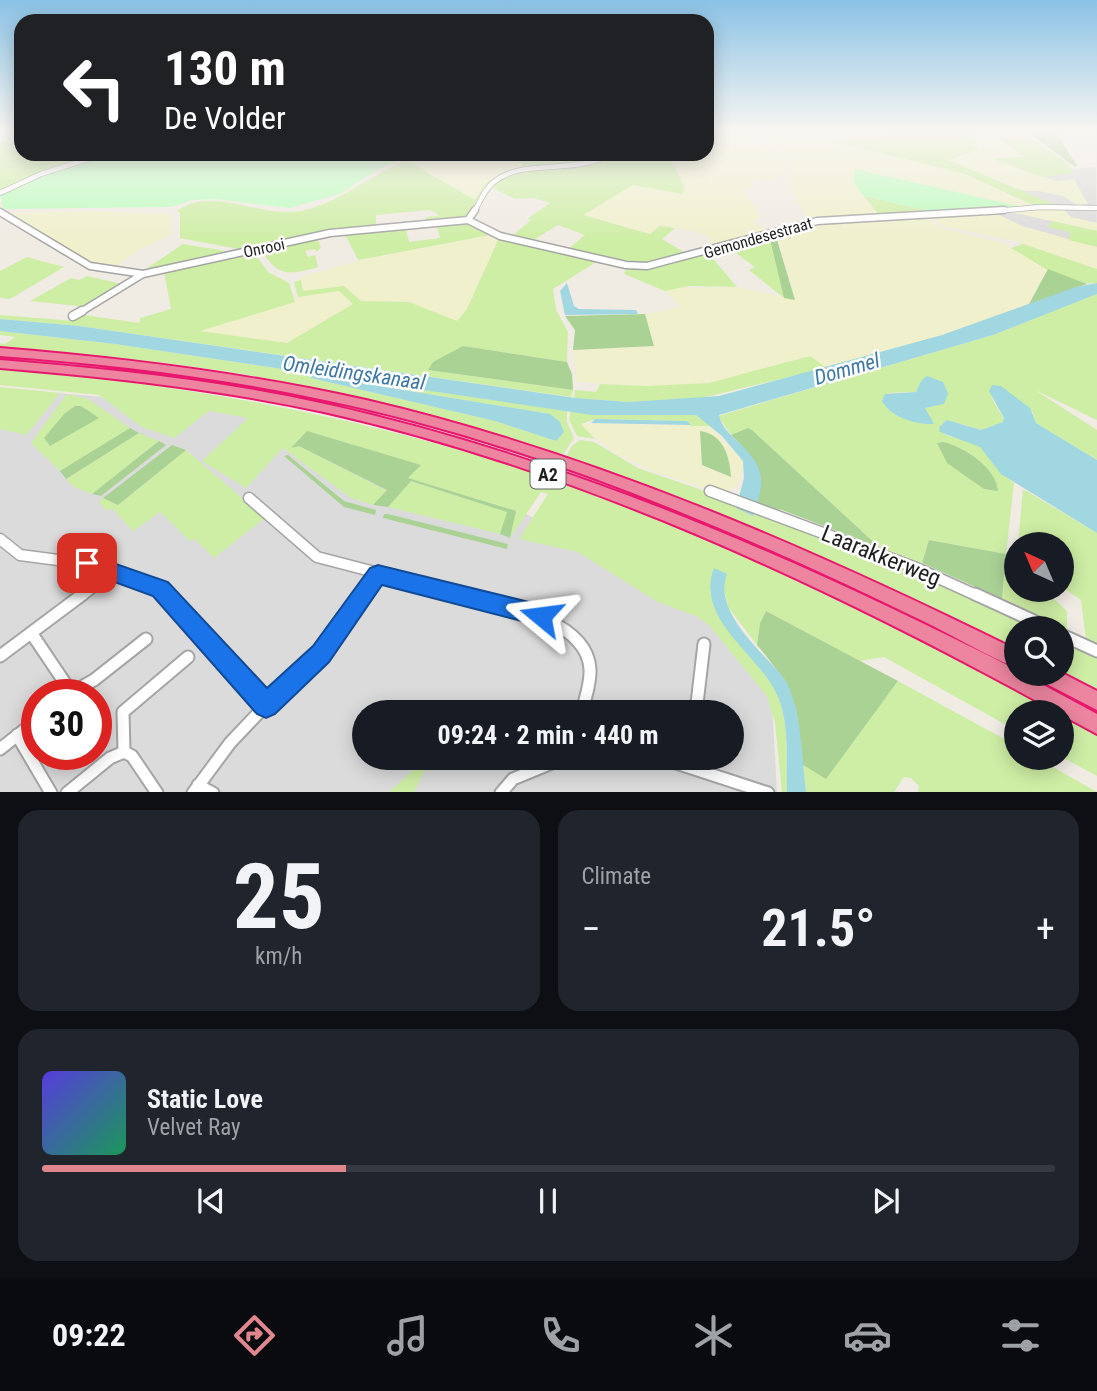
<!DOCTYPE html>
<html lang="en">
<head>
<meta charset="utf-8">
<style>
	:root { --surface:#171b24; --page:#20242c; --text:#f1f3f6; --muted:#9ea1a6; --line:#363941; --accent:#e0868e }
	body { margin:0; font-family:"Roboto Condensed",sans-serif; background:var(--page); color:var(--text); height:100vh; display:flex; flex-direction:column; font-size:26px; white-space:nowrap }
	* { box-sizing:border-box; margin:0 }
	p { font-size:23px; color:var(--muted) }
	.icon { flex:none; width:38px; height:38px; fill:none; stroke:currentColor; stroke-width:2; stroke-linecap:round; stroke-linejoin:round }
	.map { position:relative; height:792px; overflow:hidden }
	.drawer { display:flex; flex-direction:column; gap:18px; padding:18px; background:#0d0f14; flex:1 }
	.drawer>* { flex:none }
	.banner { position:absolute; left:14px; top:14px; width:700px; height:147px; border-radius:21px; box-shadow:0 4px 18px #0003; background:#202124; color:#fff; overflow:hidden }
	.needle { width:46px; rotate:316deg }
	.buttons { position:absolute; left:1004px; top:532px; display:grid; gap:14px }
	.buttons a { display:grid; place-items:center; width:70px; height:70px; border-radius:50%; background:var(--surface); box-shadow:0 4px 18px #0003; font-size:35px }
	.speed { position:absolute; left:21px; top:679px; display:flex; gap:14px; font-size:35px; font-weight:700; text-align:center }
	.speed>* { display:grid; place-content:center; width:91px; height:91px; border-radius:50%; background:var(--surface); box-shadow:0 4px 18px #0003; line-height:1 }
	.speed .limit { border:10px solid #d22; background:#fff; color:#111 }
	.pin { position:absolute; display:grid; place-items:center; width:60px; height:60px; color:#fff; margin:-30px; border-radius:14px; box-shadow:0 4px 10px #0006 }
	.me { position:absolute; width:77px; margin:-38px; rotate:286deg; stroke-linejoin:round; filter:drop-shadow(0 0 5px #0008) }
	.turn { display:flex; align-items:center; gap:24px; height:147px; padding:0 35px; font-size:32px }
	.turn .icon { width:91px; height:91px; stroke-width:2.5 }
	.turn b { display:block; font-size:49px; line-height:60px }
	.big { font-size:52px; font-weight:700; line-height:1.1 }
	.drawer .widget { flex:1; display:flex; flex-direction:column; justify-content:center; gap:10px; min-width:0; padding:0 24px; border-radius:21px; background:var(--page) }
	.drawer .dial { align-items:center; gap:0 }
	.dial b { font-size:91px; line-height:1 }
	.song { display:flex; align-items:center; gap:21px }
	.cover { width:84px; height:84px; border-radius:10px; background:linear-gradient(135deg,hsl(250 70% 55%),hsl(150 70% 35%)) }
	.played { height:7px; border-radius:4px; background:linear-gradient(90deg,var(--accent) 30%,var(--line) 30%) }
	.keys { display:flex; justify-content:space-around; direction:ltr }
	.heat { display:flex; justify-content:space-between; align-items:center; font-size:38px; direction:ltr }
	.drawer .tiles { flex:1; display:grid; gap:18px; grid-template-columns:1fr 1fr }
	.widget:last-child { grid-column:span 2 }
	.trip { position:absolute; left:352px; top:700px; width:392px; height:70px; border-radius:35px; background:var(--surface); box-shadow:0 4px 18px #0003; font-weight:700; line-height:70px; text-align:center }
	.tabs { display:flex; height:112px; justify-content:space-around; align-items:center; background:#090b0e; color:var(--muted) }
	.tabs .icon { width:49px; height:49px }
	.tabs .on { color:var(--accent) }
	.tabs b { font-size:32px; color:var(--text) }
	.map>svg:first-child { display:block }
	.residential { fill:#dcdbdb; fill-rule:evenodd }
	.farmland { fill:#f0f0cd }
	.grass { fill:#ceeea5; fill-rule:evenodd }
	.forest { fill:#abd295 }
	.park { fill:#bdfdbe }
	.water { fill:#a0d7e1 }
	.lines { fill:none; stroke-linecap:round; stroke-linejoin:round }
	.minor-far4-casing { stroke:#a5a5a5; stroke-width:6 }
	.minor-far3-casing { stroke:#a5a5a5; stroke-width:9 }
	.minor-far2-casing { stroke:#a5a5a5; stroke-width:11 }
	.minor-far1-casing { stroke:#a5a5a5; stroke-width:13 }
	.minor-casing { stroke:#a5a5a5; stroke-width:15 }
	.highway-casing { stroke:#e7186d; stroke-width:4 }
	.minor-far4 { stroke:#fff; stroke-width:4.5 }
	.minor-far3 { stroke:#fff; stroke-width:6 }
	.minor-far2 { stroke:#fff; stroke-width:8 }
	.minor-far1 { stroke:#fff; stroke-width:10 }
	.minor { stroke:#fff; stroke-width:11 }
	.highway { fill:#ed85a0; fill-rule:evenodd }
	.route { fill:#1a73e8; stroke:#114b97; stroke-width:2 }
	.labels { text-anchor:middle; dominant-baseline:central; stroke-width:5; stroke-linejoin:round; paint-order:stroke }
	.far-street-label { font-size:16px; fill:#1e1e1e; stroke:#fff }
	.shield { fill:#fff; stroke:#626262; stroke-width:2 }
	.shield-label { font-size:18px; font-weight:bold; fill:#1e1e1e }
	.water-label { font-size:21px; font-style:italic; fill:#3f78a5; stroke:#fff }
	.near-street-label { font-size:23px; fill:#1e1e1e; stroke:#fff }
</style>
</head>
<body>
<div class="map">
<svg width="1097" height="793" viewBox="0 0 1097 793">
	<rect width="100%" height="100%" fill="#f0ebe3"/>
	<path class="residential" d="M1096,167L1097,242H1073L1026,231L975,203L1024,188L1041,172Z
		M0,388L208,406L392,447L600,551L675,582L771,685L777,792H0ZM37,695H96V754H37ZM364,712H732V758H364Z"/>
	<path class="farmland" d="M707,131H743L788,160L783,174L776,176L778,179L750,181L754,187L741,189L762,217L752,221L769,232L714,248L710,238L697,232L660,226L650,234L582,215L633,184L683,194L684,186L668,154H707Z
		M769,131L777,137L827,139L821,131H887L882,137L838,142L965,174L1038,207L1026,208L856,169L854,183L880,216L809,221L792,192L789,179L791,160L749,132Z
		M971,138H996L1026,157L993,158L1015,167L1056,181L1074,179L1088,204L1077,205L1063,196L1039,191H1025L947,160L978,150Z
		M429,154H511L508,155L526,167L492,178L476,200L409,162Z
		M1062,208L1071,217L1097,223V231L1010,212Z
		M89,211L172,214V234L138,250L113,268L98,267L6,213Z
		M995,213L1022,226L1097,247V269L1012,240L943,226L930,218Z
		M925,218L941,228L1000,242L1048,269L1027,306L942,335L827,368L811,356L725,380L690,385L647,386L577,382L573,350L654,346L645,314L682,307L665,291L672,288L737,287L795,300L778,240L771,236L818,224Z
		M490,235L499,238L467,309L457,321L409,302L361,301L344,286L303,292L300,277L365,259Z
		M339,291L353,304L287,343L198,331L295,302L298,297Z
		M591,423L710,426L743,461L739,484L723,494L655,472L618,455L580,426Z"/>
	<path class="grass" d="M887,131H971V138L979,150L948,160L1056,205L1038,207L965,174L836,142L882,137Z
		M21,136V154H79L85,159L0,191V142Z
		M996,138L1033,139L1067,163L1074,173L1042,177L991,158L1025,157Z
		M606,154L586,161L526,167L507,155Z
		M613,154H668L684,186L683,194L633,185L583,215L650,234L660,226L675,228L662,239L689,255L637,265L567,250L585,235L558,225L530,242L511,237L531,220L527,219L550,203L534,198L515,199L493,188C513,155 588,181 613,154Z
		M407,161L475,200L486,183L494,178L468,218L426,220V217L438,216L437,213L429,210L376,215V225L244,250L180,238V213L177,211C209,188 249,211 283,212C329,214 366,175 407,161Z
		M864,196L943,214L880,216Z
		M1052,221L1097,231V247L1069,240L1070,232L1048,227Z
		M436,223H469L490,235L358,260L347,238L340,234L405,226L409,242L440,238Z
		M499,238L598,261L553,289L556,310L568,332L567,362L463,346L428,370L573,390L571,397L79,326L0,319V315L75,321L84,315L140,323V318L171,309L164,272L254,253L268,272L289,283L295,302L200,331L287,343L353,304L339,291L298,297L294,282L301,280L303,291L344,286L361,301L409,302L457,321L467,309Z
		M317,239L321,247L317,252L315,249L305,251L308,257L315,255L318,267C288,275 279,278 261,250Z
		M770,239L774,245L784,298L749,270L755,267L729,248Z
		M183,244L232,252L143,271Z
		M1023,244L1097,269V283C1067,287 1036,262 1011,248Z
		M709,254L737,287L689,286L665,291L624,274L628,267H656Z
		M27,257L64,267L10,299L0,298V271Z
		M87,276L122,284L88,307L30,301L71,278L79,280Z
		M1097,294V420L1035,390L1097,430V460L1036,423L1032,411L991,397L1004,419L1003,422L981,430L955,422L942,424L939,429C946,439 962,437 974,443C988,451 998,472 1014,483L1006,554L929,540L922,563L879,547L752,430L748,428L731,435L718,416L993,335ZM921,381L939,405L925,408L926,424C910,421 889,416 882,400L888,393L916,392ZM938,442L970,453L998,488L944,456Z
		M0,331L115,344L567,411V422L574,438L562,456C469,427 376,399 280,381C188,363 94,355 0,347V343L5,344L15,337L0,335ZM313,375L550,414L556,441L495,421L312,378Z
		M810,356L827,368L697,399L629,402L574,398L575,390L596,392L600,384L647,386L709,383Z
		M0,367C184,385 365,416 541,476C720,537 890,625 1058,712H1017V731L884,657L860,661L766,611L760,623L757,645L728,607L723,585L710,591C718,629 753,653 773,685C791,716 786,758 787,792H782L775,723L767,696L709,625L696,616L658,602L578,552L519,539L548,494L541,492L510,538L516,511L407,478L420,465L307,431L292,448L299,446L387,491L373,505L351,498L283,448L246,488L202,461L248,418L209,411L174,438L142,427L99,395L0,385Z
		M0,387L60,393L26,435L0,429Z
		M67,394L88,399L130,428L60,471L31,443Z
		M571,411L613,415H697L710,426H691L687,421L595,419L581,424L595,439L577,436L569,419Z
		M139,433L159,441L92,494L74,487L66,479Z
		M580,440L594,442L638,468L716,495L752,515L754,511L850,544L1043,628H1017V648L852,570L565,458L572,446Z
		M186,450L265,518L214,558L195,539L190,541L160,512L133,531L113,509L106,510L99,502L103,498L118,505Z
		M410,481L508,512L500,534L388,507Z
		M1023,489L1097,533V644L1086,639L1081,600L1062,587V544H1018Z
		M1006,556L1017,565V590H1044L1067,611V630L1002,599Z
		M1062,638L1097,655V689L1062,671Z
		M898,681L1017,746V758H1037L1097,792H918L919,786L911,778L904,777L894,792H806L803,765L826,778Z
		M1062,714L1097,734V776L1062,757Z
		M427,758H431L414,792H389Z"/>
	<path class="forest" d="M1026,131H1055L1077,166H1074Z
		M771,236L777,240L795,300L784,298L770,239L731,247Z
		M1048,269L1087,284L1028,306Z
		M645,314L654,346L573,350L575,330L565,316Z
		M463,346L567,362L572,374L573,390L428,370L433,362Z
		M75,406H81L99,418L50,446L44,438L64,414Z
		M130,428L139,433L66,479L60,471Z
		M748,428L752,430L879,547L782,510L756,506C767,475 753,456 731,435Z
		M307,431L421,465L408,478L516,511L510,538L500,534L507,512L411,481L388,507L373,505L387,490L299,446L291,448Z
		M700,431C723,434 730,456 731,477L702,465Z
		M159,441L166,445L101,496L92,494Z
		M943,442C964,447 996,467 998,491L984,489L947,463L937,443Z
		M172,445L186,450L118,505L103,498Z
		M288,455L344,501L376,510L375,515L344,507L284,456Z
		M384,514H388L508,544L507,549L383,518Z
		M929,540L1006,554L1002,599L922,563Z
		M766,611L898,681L826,779L803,765C796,702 799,695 757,645L760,623Z"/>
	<path class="park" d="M106,154H417L382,167L339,194L289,208L217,199L193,200L170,207L3,209L0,194L41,175Z
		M855,169L1026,208L943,214L864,196L854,183Z"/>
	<path class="water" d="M567,283L574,306L579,309L636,310L638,314L565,315L560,291Z
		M1097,283V294L993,335L719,415C722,428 729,433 738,442C766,468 765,481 753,516L736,508L744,478L743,461L722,436L696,415H592L115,344L0,331V319L79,326L575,398L629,402L719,396L942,335L1076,287Z
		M312,375L550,414L560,422L564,432L556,441L495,421L311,378Z
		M927,376L943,382L948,394L944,404L925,408L934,424C916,425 890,417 882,401L885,394L916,392L921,381Z
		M992,385L1001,386L1030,408L1036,423L1097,460V533L1001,474L980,447L940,432L939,427L947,420L981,430L1003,422L1004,418L989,391Z
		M595,419L687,421L691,425L591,423Z
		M714,568L727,574C712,613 765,653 786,681C803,717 801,754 806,792H787C786,761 790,726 778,697C761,655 694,620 714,568Z"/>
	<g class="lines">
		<defs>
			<path id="minor-far4" d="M0,193L41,174L104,154
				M474,212C480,202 485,188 495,181C525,158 575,175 610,154
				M984,212L1040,207L1097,208"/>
			<path id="minor-far3" d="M0,212L90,266L143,274
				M468,220L500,236L626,265L647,266L817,221L1004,210
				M468,220L475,210
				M79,313L143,274L330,233L468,220"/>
			<path id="minor-far2" d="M73,316L82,311"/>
			<path id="minor-far1" d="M710,491L914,567L978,596
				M249,498L317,557L467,596
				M0,539L20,555L96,565L160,589L167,596
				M81,596L113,572
				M363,596L378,575"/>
			<path id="minor" d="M165,594L266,705L230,743L193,793
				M460,594C499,604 587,618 590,669C591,683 585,698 582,712
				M975,594L1049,628
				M32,634L71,692
				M1062,635L1097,651
				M0,656L83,594
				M67,695L94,680L146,639
				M266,705L321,654L364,594
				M696,712L704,644
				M17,735L51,793
				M0,749L37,720
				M124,752L123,712L188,657
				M661,758L768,793
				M198,785L213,793
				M67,793L110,758L124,752L132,756L157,793
				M501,793L513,779L564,758"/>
			<path id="highway" d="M0,348C123,358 246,373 366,400C593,453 808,547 1017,650V668C985,655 956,637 925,622C857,589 789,557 719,528C589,473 454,426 315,398C211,376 106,364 0,356Z
				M0,360C109,369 218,380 325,404C568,458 796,558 1017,670V674H1023L1097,714V734L1062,715V712H1057C826,585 582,470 324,412C217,389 109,377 0,368Z
				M1062,673L1097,691V710L1039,680L1036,674Z"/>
		</defs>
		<use href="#minor-far4" class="minor-far4-casing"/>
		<use href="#minor-far3" class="minor-far3-casing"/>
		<use href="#minor-far2" class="minor-far2-casing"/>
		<use href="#minor-far1" class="minor-far1-casing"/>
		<use href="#minor" class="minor-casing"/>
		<use href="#highway" class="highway-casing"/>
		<use href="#minor-far4" class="minor-far4"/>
		<use href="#minor-far3" class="minor-far3"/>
		<use href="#minor-far2" class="minor-far2"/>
		<use href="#minor-far1" class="minor-far1"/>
		<use href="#minor" class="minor"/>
		<use href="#highway" class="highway"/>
	</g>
	<linearGradient id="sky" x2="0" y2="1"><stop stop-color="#8bc2e5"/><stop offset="0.54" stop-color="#f8f6f2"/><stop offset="1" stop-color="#f8f6f2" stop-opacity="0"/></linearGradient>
	<rect width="1097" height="242" fill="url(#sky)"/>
	<path class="route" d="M87,554L168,582L267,688L313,646L370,568L378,565L541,605L549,608L552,616L549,623L541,626L382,585L329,662L275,714L266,718L257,714L153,596L79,569L76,563L79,557Z"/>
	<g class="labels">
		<g class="far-street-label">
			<text transform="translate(758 238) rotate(-16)">Gemondesestraat</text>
			<text transform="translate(264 248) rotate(-12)">Onrooi</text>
		</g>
		<rect class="shield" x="530.5" y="459.5" width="35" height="29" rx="5"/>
		<g class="shield-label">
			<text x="548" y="474">A2</text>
		</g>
		<g class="water-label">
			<text transform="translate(847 369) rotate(-16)">Dommel</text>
			<text transform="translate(354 373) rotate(8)">Omleidingskanaal</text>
		</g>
		<g class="near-street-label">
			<text transform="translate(881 556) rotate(22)">Laarakkerweg</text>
		</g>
	</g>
</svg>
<div class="buttons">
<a><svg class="needle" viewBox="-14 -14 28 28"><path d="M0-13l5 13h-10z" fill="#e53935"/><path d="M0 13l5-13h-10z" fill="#9ea1a6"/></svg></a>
<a><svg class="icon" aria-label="search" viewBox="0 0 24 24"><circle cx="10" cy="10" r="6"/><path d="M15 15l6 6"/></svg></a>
<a><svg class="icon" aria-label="layers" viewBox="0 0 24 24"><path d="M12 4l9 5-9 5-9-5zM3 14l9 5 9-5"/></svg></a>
</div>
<div class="speed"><div class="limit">30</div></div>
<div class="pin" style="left:87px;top:563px;background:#d93025"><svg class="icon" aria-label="arrive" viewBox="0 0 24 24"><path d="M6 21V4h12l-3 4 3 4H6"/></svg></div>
<svg class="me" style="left:541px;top:616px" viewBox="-20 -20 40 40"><path d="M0-17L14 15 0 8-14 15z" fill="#1a73e8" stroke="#fff" stroke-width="4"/></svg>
<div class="trip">09:24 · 2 min · 440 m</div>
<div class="banner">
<div class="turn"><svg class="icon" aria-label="left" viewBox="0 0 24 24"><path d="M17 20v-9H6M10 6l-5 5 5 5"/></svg><div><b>130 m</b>De Volder</div></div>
</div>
</div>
<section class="drawer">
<div class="tiles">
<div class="widget dial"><b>25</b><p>km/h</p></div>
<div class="widget"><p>Climate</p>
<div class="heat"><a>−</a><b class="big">21.5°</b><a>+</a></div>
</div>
<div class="widget">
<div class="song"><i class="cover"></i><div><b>Static Love</b><p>Velvet Ray</p></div></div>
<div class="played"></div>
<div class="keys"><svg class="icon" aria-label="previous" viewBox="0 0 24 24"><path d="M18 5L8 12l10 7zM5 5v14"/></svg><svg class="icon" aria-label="pause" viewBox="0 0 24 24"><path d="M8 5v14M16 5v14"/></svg><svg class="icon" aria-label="next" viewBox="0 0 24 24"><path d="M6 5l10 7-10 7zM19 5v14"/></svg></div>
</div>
</div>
</section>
<nav class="tabs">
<b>09:22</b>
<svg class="icon on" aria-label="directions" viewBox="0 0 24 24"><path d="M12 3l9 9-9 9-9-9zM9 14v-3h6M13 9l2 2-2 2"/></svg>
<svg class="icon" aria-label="music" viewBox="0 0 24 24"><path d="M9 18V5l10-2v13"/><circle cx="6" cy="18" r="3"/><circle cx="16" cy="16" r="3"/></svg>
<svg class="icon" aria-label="phone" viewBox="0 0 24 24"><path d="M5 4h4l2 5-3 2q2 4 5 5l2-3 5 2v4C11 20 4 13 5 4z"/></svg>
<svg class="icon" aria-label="climate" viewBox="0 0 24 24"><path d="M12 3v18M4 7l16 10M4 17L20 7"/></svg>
<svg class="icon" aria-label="car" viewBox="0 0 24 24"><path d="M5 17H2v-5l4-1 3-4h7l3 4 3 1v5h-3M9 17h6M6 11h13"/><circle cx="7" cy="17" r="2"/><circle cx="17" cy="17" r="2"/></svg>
<svg class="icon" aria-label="filters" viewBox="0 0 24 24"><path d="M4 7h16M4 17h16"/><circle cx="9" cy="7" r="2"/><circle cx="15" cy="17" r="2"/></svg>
</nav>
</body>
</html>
